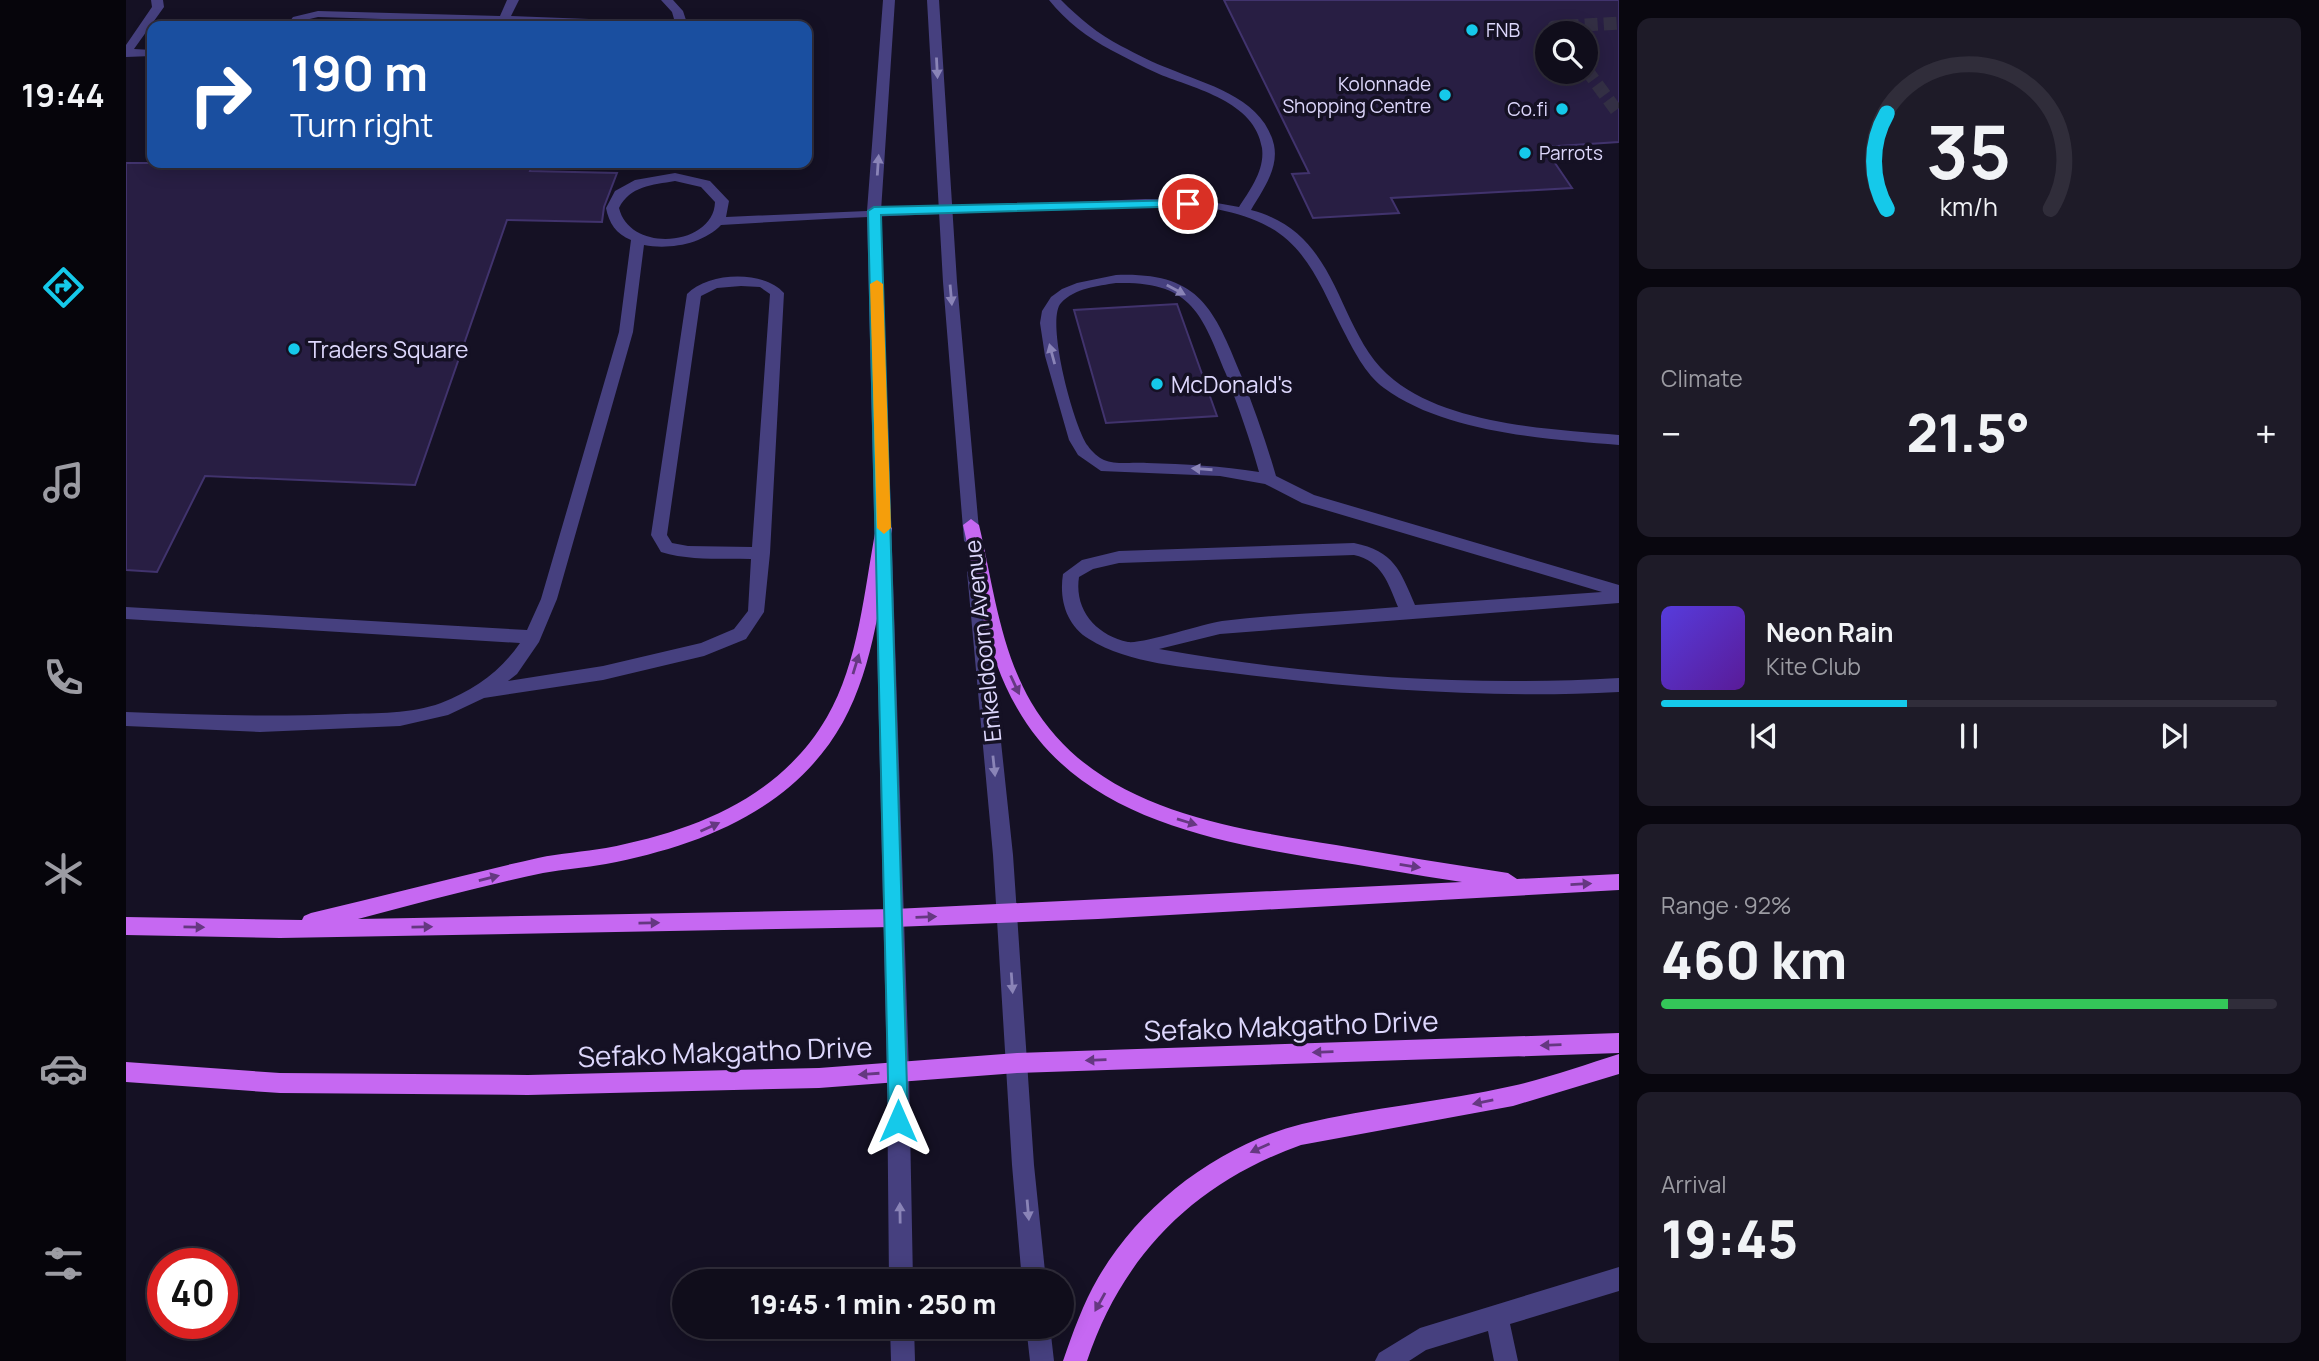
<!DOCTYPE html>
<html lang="en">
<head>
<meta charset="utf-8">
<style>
	:root { --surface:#100d1b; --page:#1e1b28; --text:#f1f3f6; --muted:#9c9ca3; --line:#302d3a; --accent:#15c9ea }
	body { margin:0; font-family:Manrope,sans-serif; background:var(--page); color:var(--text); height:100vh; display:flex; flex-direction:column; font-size:26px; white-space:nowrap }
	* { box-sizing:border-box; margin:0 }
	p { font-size:23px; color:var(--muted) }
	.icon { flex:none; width:38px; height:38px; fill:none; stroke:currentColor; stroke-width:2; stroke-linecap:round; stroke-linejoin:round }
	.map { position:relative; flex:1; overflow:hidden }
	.panel { display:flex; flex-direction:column; gap:18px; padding:18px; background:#09070f; width:700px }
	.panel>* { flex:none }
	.hud { position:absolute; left:21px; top:21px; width:665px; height:147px; border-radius:14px; box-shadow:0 4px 18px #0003,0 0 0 2px var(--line); background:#1a4fa0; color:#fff; overflow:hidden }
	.tools { position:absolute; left:1409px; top:21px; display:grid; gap:14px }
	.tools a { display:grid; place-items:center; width:63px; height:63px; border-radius:50%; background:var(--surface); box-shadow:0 4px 18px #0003,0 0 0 2px var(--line); font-size:35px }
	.speed { position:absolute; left:21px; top:1248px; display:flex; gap:14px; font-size:35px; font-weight:700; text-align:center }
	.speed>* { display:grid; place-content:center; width:91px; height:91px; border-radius:50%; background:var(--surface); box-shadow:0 4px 18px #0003,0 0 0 2px var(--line); line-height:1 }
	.speed .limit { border:10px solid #d22; background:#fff; color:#111 }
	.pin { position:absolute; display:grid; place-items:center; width:60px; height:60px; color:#fff; margin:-30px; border:4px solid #fff; border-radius:50%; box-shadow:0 2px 7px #0007 }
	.me { position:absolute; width:77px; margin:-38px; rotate:0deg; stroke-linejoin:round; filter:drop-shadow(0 0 5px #0008) }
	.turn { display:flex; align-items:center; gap:24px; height:147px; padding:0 28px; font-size:32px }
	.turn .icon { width:91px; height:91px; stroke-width:2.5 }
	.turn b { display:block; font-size:49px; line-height:60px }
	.big { font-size:52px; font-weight:800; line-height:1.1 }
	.panel .widget { flex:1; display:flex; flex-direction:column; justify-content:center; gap:10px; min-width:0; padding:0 24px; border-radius:14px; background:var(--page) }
	.panel .dial { align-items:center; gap:0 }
	.dial svg { height:182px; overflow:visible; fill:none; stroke:var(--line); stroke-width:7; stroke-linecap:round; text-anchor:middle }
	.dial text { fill:var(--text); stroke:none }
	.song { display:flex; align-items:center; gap:21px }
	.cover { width:84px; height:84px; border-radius:10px; background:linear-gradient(135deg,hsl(250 70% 55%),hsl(270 70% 35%)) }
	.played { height:7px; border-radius:4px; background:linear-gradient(90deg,var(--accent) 40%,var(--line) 40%) }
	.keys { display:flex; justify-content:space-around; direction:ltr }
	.heat { display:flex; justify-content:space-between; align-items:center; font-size:38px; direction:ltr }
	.charge { height:10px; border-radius:5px; background:linear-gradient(90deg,#34c759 92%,var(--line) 0) }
	.trip { position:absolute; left:546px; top:1269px; width:402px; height:70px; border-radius:35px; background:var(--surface); box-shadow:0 4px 18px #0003,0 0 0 2px var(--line); font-weight:800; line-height:70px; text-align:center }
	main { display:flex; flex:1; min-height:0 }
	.dock { display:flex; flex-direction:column; width:126px; justify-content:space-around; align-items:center; background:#06050b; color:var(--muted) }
	.dock .icon { width:49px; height:49px }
	.dock .current { color:var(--accent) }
	.dock b { font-size:32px; color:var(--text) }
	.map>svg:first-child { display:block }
	.building { fill:#281e43; stroke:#41336d; stroke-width:2; fill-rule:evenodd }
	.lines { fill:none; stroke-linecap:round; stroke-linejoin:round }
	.pedestrian-tunnel { stroke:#332f44; stroke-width:13; stroke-dasharray:13 6; stroke-linecap:butt }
	.service { fill:#46407f; fill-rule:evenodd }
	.tertiary { fill:#46407f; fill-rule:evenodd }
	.primary { fill:#c668f2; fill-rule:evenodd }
	.oneway { fill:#8a84b7 }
	.oneway2 { fill:#653881 }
	.route { fill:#15c9ea; stroke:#0e8398; stroke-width:2 }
	.slow { fill:#f59e0b }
	.poi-dot { fill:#15c9ea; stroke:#151124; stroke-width:2.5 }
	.labels { text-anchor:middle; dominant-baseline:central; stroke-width:7; stroke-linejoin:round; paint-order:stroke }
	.far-poi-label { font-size:19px; fill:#ddd7fc; stroke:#151124; text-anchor:start }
	.poi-label { font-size:23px; fill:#ddd7fc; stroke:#151124; text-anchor:start }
	.street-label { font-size:23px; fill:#ddd7fc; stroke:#151124 }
	.near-street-label { font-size:28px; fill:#ddd7fc; stroke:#151124 }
</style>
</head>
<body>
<main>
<nav class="dock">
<b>19:44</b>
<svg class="icon current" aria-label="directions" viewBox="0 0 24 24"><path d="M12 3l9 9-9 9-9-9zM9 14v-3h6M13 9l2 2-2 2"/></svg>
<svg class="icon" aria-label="music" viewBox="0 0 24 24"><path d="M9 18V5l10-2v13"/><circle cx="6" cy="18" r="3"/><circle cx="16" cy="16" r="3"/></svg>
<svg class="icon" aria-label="phone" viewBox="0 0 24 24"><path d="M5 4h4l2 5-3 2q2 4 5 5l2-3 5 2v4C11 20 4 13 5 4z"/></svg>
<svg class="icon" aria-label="climate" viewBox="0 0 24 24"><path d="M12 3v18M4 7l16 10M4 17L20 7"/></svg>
<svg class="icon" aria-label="car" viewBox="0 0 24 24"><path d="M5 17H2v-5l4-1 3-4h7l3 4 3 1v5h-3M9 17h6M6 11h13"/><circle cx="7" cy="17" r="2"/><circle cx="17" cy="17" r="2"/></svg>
<svg class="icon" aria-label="filters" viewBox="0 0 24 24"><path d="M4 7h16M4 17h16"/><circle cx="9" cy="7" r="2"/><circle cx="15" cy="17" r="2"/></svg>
</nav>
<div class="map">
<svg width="1493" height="1361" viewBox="0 0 1493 1361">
	<rect width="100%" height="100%" fill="#151124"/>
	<path class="building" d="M1098,0H1493V142L1418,147L1446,188L1265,198L1273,213L1187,218L1166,174L1183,173ZM1421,33H1460V72H1421Z
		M0,163H407L404,171L491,173L478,207L476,222L381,220L289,485L79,476L31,572L0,570Z
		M1051,304L1091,416L980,423L948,310Z"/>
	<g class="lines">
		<path class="pedestrian-tunnel" d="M1432,33L1428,27L1493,23
			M1460,69L1493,114"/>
		<path class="service" d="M25,0H37L38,7L8,49L26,50V56L0,57V45L26,7Z
			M381,0H393L385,16L463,19L477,26L192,17L175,21L172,26H160L167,17L192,11L374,16Z
			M535,0H547L557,11L562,26H550L546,12Z
			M923,0H935C953,18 972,34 995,46C1011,54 1027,63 1044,69C1082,85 1137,98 1148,145C1153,169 1136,191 1125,210C1218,234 1208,333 1268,380C1325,425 1423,429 1493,435V445C1420,439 1319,433 1258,388C1239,374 1227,349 1216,328C1197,291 1182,248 1143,227C1082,194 1005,208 939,210C824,213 709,218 595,225C577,244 543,250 518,245L507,332L431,599L413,642L391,674L382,681L477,666L575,643L608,629L622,611L625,559C595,558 564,561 535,552L525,535L561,294C582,272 638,270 658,293L644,553L638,612L620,639L578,656L477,680L358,698L322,715L274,726L134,732L0,726V712C75,715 144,717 219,714C251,713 285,714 315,703C348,690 374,672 394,643L0,619V607L401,630L415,599L493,332L505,240C490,234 483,223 480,208L489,191L509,180L549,173L584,181L603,201L600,217L1019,199L1074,200L1113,207C1124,190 1139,170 1136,148C1129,101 1069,89 1033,74C1017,67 1001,58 985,50C962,38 940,21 923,0ZM549,181L575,187L589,202C588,246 504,254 493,208C504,186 526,185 549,181ZM615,286L634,287L644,294L626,547L562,546L546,543L541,535L575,296L591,288Z
			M990,275C1072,272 1087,306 1115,375C1128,408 1140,441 1150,476L1188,495L1493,585V603L1094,634L1033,649C1184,676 1340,687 1493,678V692C1363,699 1235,689 1106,673C1060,667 1003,664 963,639C940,625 933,599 937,574L956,560L993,551L1228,543C1268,551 1274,570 1289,605L1476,592L1176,503L1139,484L1094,476L975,471L952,455L943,440L919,356L914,323L916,311L925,297L936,289L951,283ZM990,283C1065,281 1075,312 1100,374C1112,406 1124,439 1133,472C1096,466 1059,464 1021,463C1009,462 989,465 978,460C973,458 965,451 962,446C948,428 919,320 935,303C949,288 972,286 990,283ZM1228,555C1256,561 1262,583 1272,607C1214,612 1154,614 1096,621C1076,624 1017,644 1002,642C970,635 948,610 953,577L967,569L993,563Z
			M1493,1267V1291L1384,1324L1392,1361H1368L1362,1331L1300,1350L1283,1361H1249L1253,1353L1294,1328Z"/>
		<path class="tertiary" d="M757,0H769L755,211L783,1072L787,1281H763L761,1072L741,211Z
			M801,0H813L831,282L854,541L846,547L838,541L817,282Z
			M849,566L857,572L887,855L908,1165L920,1281H896L886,1165L867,855L841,572Z
			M764,1326H788L789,1361H765Z
			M900,1326H924L928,1361H904Z"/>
		<path class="primary" d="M845,519L853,525C867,584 874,649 905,702C968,809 1098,827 1210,845C1267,855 1324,864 1382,873L1391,879L1493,874V890L972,919L768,927L154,938L0,935V917L176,920L178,916L185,913C261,895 336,875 412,858C434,853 458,852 480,848C568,831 654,798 701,717C733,662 738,590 750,528L758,522L766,528C755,592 749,664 717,722C668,810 574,846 480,864C459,868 438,869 417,873C355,886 293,903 232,919L768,909L1336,882C1288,875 1241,866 1194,859C1081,840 952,816 891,708C859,653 851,586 837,525Z
			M1493,1033V1053L891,1073L693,1088L402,1095L154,1093L0,1082V1062L154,1073L402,1075L693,1068L891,1053Z
			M1493,1054V1074L1387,1106L1175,1145C1069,1183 997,1254 961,1361H937C947,1332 957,1304 972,1278C1015,1204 1093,1145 1176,1124C1245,1107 1317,1102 1386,1086C1422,1078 1458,1065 1493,1054Z"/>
	</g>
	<defs><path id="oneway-solid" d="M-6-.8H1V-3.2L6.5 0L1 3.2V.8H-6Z" transform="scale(1.75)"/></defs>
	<g class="oneway">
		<use href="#oneway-solid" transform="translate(811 68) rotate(87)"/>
		<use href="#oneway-solid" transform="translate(752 165) rotate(-86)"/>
		<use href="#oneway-solid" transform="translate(1050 290) rotate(28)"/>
		<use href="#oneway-solid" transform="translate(825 295) rotate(85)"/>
		<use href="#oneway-solid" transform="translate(926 354) rotate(-105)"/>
		<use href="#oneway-solid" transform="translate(1076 469) rotate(-176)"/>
		<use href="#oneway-solid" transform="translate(868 766) rotate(84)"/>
		<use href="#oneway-solid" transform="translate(886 983) rotate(86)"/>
		<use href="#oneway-solid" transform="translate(902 1210) rotate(85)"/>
		<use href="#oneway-solid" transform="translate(774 1213) rotate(-91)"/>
	</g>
	<g class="oneway2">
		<use href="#oneway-solid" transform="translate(730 664) rotate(-73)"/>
		<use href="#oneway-solid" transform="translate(889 685) rotate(65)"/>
		<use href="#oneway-solid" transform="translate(1061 822) rotate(17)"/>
		<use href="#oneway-solid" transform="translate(584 827) rotate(-24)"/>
		<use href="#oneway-solid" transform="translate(1284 866) rotate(9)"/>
		<use href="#oneway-solid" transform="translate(363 878) rotate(-14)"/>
		<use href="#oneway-solid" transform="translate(1455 884) rotate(-3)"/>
		<use href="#oneway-solid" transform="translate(800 917) rotate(-2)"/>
		<use href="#oneway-solid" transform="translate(523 923) rotate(-1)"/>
		<use href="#oneway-solid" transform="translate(68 927) rotate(1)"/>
		<use href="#oneway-solid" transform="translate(296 927) rotate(-1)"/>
		<use href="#oneway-solid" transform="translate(1425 1045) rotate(178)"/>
		<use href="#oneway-solid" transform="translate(1197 1052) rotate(178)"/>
		<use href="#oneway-solid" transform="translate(970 1060) rotate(178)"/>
		<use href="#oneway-solid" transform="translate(743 1074) rotate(176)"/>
		<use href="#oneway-solid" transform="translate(1357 1102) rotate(169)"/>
		<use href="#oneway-solid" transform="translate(1134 1148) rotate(156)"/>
		<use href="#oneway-solid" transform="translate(974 1302) rotate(119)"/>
	</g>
	<path class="route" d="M1062,200L1067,201V206L755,215L782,1121L779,1128L772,1130L766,1128L763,1121L742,211L748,207Z"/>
	<path class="slow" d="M751,280L757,284L765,528L758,534L751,528L744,284Z"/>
	<g class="poi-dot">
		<circle cx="1346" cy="30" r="7"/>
		<circle cx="1319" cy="95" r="7"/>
		<circle cx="1436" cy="109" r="7"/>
		<circle cx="1399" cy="153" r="7"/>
		<circle cx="168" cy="349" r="7"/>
		<circle cx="1031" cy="384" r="7"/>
	</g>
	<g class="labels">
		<g class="far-poi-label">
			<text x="1360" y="30">FNB</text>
			<text x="1305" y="84" text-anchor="end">Kolonnade<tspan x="1305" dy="22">Shopping Centre</tspan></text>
			<text x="1422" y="109" text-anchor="end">Co.fi</text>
			<text x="1413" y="153">Parrots</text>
		</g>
		<g class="poi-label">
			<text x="182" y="349">Traders Square</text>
			<text x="1045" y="384">McDonald's</text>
		</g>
		<g class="street-label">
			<text transform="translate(856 641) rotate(-96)">Enkeldoorn Avenue</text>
		</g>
		<g class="near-street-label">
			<text transform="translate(1165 1025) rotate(-2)">Sefako Makgatho Drive</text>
			<text transform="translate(599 1051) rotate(-2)">Sefako Makgatho Drive</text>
		</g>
	</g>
</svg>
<div class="tools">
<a><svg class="icon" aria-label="search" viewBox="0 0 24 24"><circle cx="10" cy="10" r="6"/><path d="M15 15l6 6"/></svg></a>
</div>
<div class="speed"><div class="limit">40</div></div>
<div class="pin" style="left:1062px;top:204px;background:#d93025"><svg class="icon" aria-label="arrive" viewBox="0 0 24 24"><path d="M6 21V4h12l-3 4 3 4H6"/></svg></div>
<svg class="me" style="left:772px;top:1121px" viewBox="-20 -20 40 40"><path d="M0-17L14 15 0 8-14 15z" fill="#15c9ea" stroke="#fff" stroke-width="4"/></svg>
<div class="trip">19:45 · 1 min · 250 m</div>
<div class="hud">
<div class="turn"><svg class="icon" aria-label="right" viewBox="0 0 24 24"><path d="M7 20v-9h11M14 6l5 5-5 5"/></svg><div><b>190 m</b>Turn right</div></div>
</div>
</div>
<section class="panel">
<div class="widget dial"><svg viewBox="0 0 100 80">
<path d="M14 69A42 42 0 1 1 86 69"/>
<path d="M14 69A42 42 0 0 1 14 27" stroke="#15c9ea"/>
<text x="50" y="56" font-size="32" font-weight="700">35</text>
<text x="50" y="72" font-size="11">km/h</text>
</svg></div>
<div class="widget"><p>Climate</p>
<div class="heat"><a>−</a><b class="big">21.5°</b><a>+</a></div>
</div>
<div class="widget">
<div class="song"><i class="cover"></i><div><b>Neon Rain</b><p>Kite Club</p></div></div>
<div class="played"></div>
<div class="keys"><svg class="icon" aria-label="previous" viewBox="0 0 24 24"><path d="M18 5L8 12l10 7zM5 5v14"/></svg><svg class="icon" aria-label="pause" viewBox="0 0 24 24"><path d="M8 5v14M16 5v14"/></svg><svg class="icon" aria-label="next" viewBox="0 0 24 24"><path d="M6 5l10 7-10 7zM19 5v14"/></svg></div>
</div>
<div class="widget"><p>Range · 92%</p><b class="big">460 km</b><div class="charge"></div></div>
<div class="widget"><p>Arrival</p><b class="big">19:45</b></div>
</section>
</main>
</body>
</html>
